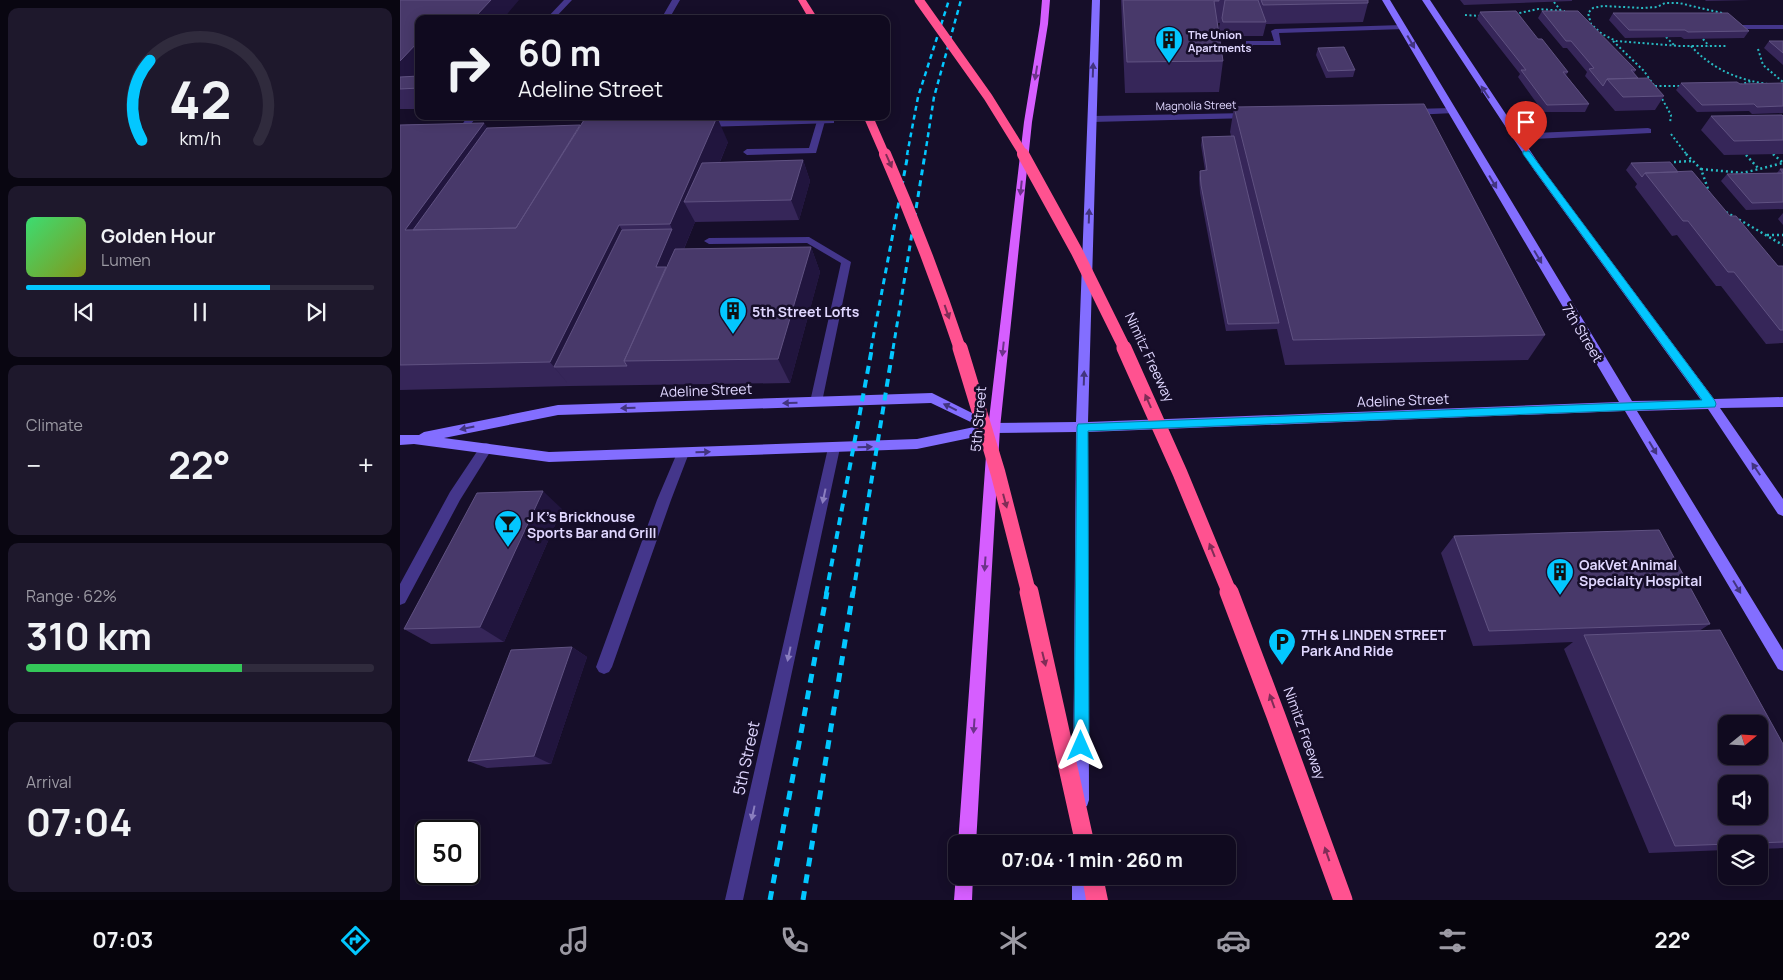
<!DOCTYPE html>
<html lang="en">
<head>
<meta charset="utf-8">
<style>
	:root { --surface:#100a1f; --page:#1e182c; --text:#f1f3f6; --muted:#9c9aa4; --line:#302b3d; --accent:#03c7ff }
	body { margin:0; font-family:Manrope,sans-serif; background:var(--page); color:var(--text); height:100vh; display:flex; flex-direction:column; font-size:19px; white-space:nowrap }
	* { box-sizing:border-box; margin:0 }
	p { font-size:16px; color:var(--muted) }
	.icon { flex:none; width:28px; height:28px; fill:none; stroke:currentColor; stroke-width:2; stroke-linecap:round; stroke-linejoin:round }
	.map { position:relative; flex:1; overflow:hidden }
	.drawer { display:flex; flex-direction:column; gap:8px; padding:8px; background:#090611; width:400px }
	.drawer>* { flex:none }
	.banner { position:absolute; left:15px; top:15px; width:475px; height:105px; border-radius:10px; box-shadow:0 2px 12px #0003,0 0 0 1px var(--line); background:#100a1f; color:var(--text); overflow:hidden }
	.needle { width:32px; rotate:72deg }
	.buttons { position:absolute; left:1318px; top:715px; display:grid; gap:10px }
	.buttons a { display:grid; place-items:center; width:50px; height:50px; border-radius:10px; background:var(--surface); box-shadow:0 2px 12px #0003,0 0 0 1px var(--line); font-size:25px }
	.speed { position:absolute; left:15px; top:820px; display:flex; gap:10px; font-size:25px; font-weight:700; text-align:center }
	.speed>* { display:grid; place-content:center; width:65px; height:65px; border-radius:50%; background:var(--surface); box-shadow:0 2px 12px #0003,0 0 0 1px var(--line); line-height:1 }
	.speed .limit { border:2px solid #111; border-radius:8px; background:#fff; color:#111 }
	.pin { position:absolute; display:grid; place-items:center; width:42px; height:42px; color:#fff; margin:-51px -21px; border-radius:50% 50% 50% 0; rotate:-45deg; box-shadow:0 0 5px #0007 }
	.pin .icon { rotate:45deg }
	.me { position:absolute; width:55px; margin:-28px; rotate:0deg; stroke-linejoin:round; filter:drop-shadow(0 0 4px #0008) }
	.turn { display:flex; align-items:center; gap:18px; height:105px; padding:0 20px; font-size:22px }
	.turn .icon { width:65px; height:65px; stroke-width:2.5 }
	.turn b { display:block; font-size:35px; line-height:42px }
	.big { font-size:38px; font-weight:700; line-height:1.1 }
	.drawer .widget { flex:1; display:flex; flex-direction:column; justify-content:center; gap:8px; min-width:0; padding:0 18px; border-radius:10px; background:var(--page) }
	.drawer .dial { align-items:center; gap:0 }
	.dial svg { height:130px; overflow:visible; fill:none; stroke:var(--line); stroke-width:7; stroke-linecap:round; text-anchor:middle }
	.dial text { fill:var(--text); stroke:none }
	.song { display:flex; align-items:center; gap:15px }
	.cover { width:60px; height:60px; border-radius:8px; background:linear-gradient(135deg,hsl(140 70% 55%),hsl(70 70% 35%)) }
	.played { height:5px; border-radius:2px; background:linear-gradient(90deg,var(--accent) 70%,var(--line) 70%) }
	.keys { display:flex; justify-content:space-around; direction:ltr }
	.heat { display:flex; justify-content:space-between; align-items:center; font-size:28px; direction:ltr }
	.charge { height:8px; border-radius:4px; background:linear-gradient(90deg,#34c759 62%,var(--line) 0) }
	.trip { position:absolute; left:548px; top:835px; width:288px; height:50px; border-radius:10px; background:var(--surface); box-shadow:0 2px 12px #0003,0 0 0 1px var(--line); font-weight:700; line-height:50px; text-align:center }
	.tab-bar { display:flex; height:80px; justify-content:space-around; align-items:center; background:#06040c; color:var(--muted) }
	.tab-bar .icon { width:35px; height:35px }
	.tab-bar .active { color:var(--accent) }
	.tab-bar b { font-size:22px; color:var(--text) }
	main { display:flex; flex:1; min-height:0 }
	.map>svg:first-child { display:block }
	.lines { fill:none; stroke-linecap:round; stroke-linejoin:round }
	.path-far1 { stroke:#27b9c2; stroke-width:2; stroke-dasharray:2 2.5; stroke-linecap:butt }
	.path { stroke:#27b9c2; stroke-width:2.5; stroke-dasharray:2 3; stroke-linecap:butt }
	.lane { fill:#44368b; fill-rule:evenodd }
	.street { fill:#44368b; fill-rule:evenodd }
	.secondary { fill:#836eff; fill-rule:evenodd }
	.primary { fill:#d65eff; fill-rule:evenodd }
	.highway { fill:#ff5290; fill-rule:evenodd }
	.rail-far3 { stroke:#03c7ff; stroke-width:2.5; stroke-dasharray:5 4; stroke-linecap:butt }
	.rail-far2 { stroke:#03c7ff; stroke-width:3; stroke-dasharray:6 5; stroke-linecap:butt }
	.rail-far1 { stroke:#03c7ff; stroke-width:4; stroke-dasharray:8 6; stroke-linecap:butt }
	.rail { stroke:#03c7ff; stroke-width:5; stroke-dasharray:9 8; stroke-linecap:butt }
	.highway-bridge-far3 { stroke:#ff5290; stroke-width:9 }
	.highway-bridge-far2 { stroke:#ff5290; stroke-width:12 }
	.highway-bridge-far1 { stroke:#ff5290; stroke-width:15 }
	.highway-bridge { stroke:#ff5290; stroke-width:19 }
	.wall { fill:#362659 }
	.shaded-wall { fill:#21153e }
	.building { fill:#48396a; stroke:#605282; fill-rule:evenodd }
	.oneway { fill:#42347f }
	.oneway2 { fill:#6c3289 }
	.oneway3 { fill:#7f2d57 }
	.oneway4 { fill:#8a7ebf }
	.route { fill:#03c7ff; stroke:#0281a6 }
	.labels { text-anchor:middle; dominant-baseline:central; stroke-width:5; stroke-linejoin:round; paint-order:stroke }
	.far-poi-label { font-size:11px; font-weight:bold; fill:#e0d7ff; stroke:#160e29; text-anchor:start }
	.far-street-label { font-size:11px; fill:#e0d7ff; stroke:#160e29 }
	.poi-label { font-size:14px; font-weight:bold; fill:#e0d7ff; stroke:#160e29; text-anchor:start }
	.street-label { font-size:14px; fill:#e0d7ff; stroke:#160e29 }
	.near-street-label { font-size:16px; fill:#e0d7ff; stroke:#160e29 }
</style>
</head>
<body>
<main>
<section class="drawer">
<div class="widget dial"><svg viewBox="0 0 100 80">
<path d="M14 69A42 42 0 1 1 86 69"/>
<path d="M14 69A42 42 0 0 1 19 20" stroke="#03c7ff"/>
<text x="50" y="56" font-size="32" font-weight="700">42</text>
<text x="50" y="72" font-size="11">km/h</text>
</svg></div>
<div class="widget">
<div class="song"><i class="cover"></i><div><b>Golden Hour</b><p>Lumen</p></div></div>
<div class="played"></div>
<div class="keys"><svg class="icon" aria-label="previous" viewBox="0 0 24 24"><path d="M18 5L8 12l10 7zM5 5v14"/></svg><svg class="icon" aria-label="pause" viewBox="0 0 24 24"><path d="M8 5v14M16 5v14"/></svg><svg class="icon" aria-label="next" viewBox="0 0 24 24"><path d="M6 5l10 7-10 7zM19 5v14"/></svg></div>
</div>
<div class="widget"><p>Climate</p>
<div class="heat"><a>−</a><b class="big">22°</b><a>+</a></div>
</div>
<div class="widget"><p>Range · 62%</p><b class="big">310 km</b><div class="charge"></div></div>
<div class="widget"><p>Arrival</p><b class="big">07:04</b></div>
</section>
<div class="map">
<svg width="1383" height="900" viewBox="0 0 1383 900">
	<rect width="100%" height="100%" fill="#160e29"/>
	<g class="lines">
		<path class="path-far1" d="M1154,2L1161,11
			M1322,13L1279,3H1265L1257,7L1243,8L1203,6L1193,8L1188,13L1191,24L1202,34L1216,41L1280,46H1326
			M1115,14L1138,9L1165,11
			M1065,15L1081,16
			M1266,37L1274,45
			M1303,39L1309,46
			M1213,41L1244,71L1257,90
			M1291,46C1312,69 1338,80 1368,84
			M1358,49L1363,65L1383,82
			M1340,85L1351,81
			M1255,86H1284
			M1260,95L1271,115L1270,123
			M1271,134L1287,155"/>
		<path class="path" d="M1286,154L1301,169L1309,192
			M1373,154L1382,162
			M1346,155L1359,169
			M1271,166L1274,162L1292,161
			M1301,169L1343,173L1383,163
			M1326,212L1383,245
			M1367,235H1383"/>
		<path class="lane" d="M164,0H172L154,19H146Z
			M272,0H280L269,19H261Z
			M1002,25L1006,27L1005,29L879,33L881,45H853V52L846,50V41H874L871,31L875,29Z
			M1335,25H1383V29H1338L1334,27Z
			M68,116H77L66,131H60L59,129Z
			M205,116H213L206,128H200L199,126Z
			M421,118L425,121L416,153L347,155L343,152L347,149L409,148L417,121Z
			M1248,128L1251,129V133L1115,140L1111,137L1115,134Z
			M409,237L451,262L422,402L420,405H412L410,402L441,263L407,243L309,244L304,241L309,238Z
			M86,443L90,444L92,448L90,452L60,500L5,603L0,605V584L50,492L82,444Z
			M283,448L287,449L289,453L271,500L212,667L209,672L204,674L199,672L196,667L257,500L277,453L279,449Z"/>
		<path class="street" d="M1051,108L1055,111L1054,113L1013,115L1009,112L1013,109Z
			M848,113L852,116L851,118L692,122L688,119L692,116Z
			M431,118L434,119V123L304,127L300,124L304,121Z
			M434,443L438,444L440,448L343,900H325L428,448L430,444Z"/>
		<path class="secondary" d="M692,0H700L688,422L1219,402L982,0H990L1232,401L1301,400L1134,170L1022,0H1030L1141,167L1314,399L1383,397V407L1320,408L1383,499V516L1378,514L1308,409L1237,411L1383,650V671L1378,669L1225,411L688,432L689,800L687,806L681,808L675,806L673,800L676,432L594,433L517,449L149,462L14,444L0,445V435H19L24,432L158,405L532,393L592,423L676,422ZM531,403L579,426L517,439L149,452L44,438L158,415Z
			M672,876H690V900H672Z"/>
		<path class="primary" d="M642,0H650L648,24L632,122L600,428L576,844H558L588,428L624,122L640,24Z
			M556,874V876H573L572,900H554Z"/>
		<path class="highway" d="M398,0H406L418,19H409Z
			M682,876H703L708,900H686Z"/>
		<path class="rail-far3" d="M507,155L518,97L549,0
			M525,155L534,97L561,0"/>
		<path class="rail-far2" d="M471,349L508,154
			M493,349L525,154"/>
		<path class="rail-far1" d="M426,594L472,348
			M453,594L493,348"/>
		<path class="rail" d="M370,900L427,592
			M403,900L453,592"/>
		<path class="highway-bridge-far3" d="M519,0L588,97L624,155
			M468,116L485,155"/>
		<path class="highway-bridge-far2" d="M485,154C513,218 538,283 560,349
			M623,154L677,252L725,349"/>
		<path class="highway-bridge-far1" d="M560,348L598,473L629,594
			M724,348L780,473L830,594"/>
		<path class="highway-bridge" d="M629,592L685,844
			M829,592L876,716L943,900"/>
	</g>
	<path class="wall" d="M0,0L103,19H19V109H0Z
		M721,0H968V3L963,22L866,24L863,36H821L819,28L820,23H818L823,61L819,92L725,93Z
		M1060,0H1172V1L1064,5Z
		M1305,0H1352L1306,1Z
		M1142,11L1236,70L1234,73L1238,78L1264,96L1255,110L1215,111L1185,76L1187,72L1167,48H1163L1138,18Z
		M1080,12L1138,39L1168,72L1166,75L1189,104L1185,112H1143L1118,77L1120,74L1077,19Z
		M1213,13L1349,31L1344,38L1284,39L1281,37L1225,38L1209,20Z
		M1369,41H1383V65L1364,48Z
		M918,48L955,70L953,77L926,78L916,55Z
		M1281,83L1340,84L1383,83V113L1352,114L1349,111L1297,112L1276,90Z
		M834,107L1145,335L1128,360L885,365L877,329L826,331L800,193L799,178L800,171L805,170L801,145L802,137L831,136L830,132Z
		M1311,116H1383V154L1324,155L1301,130Z
		M84,123L87,128L328,142L320,162L403,160L410,181L399,220L295,222L284,249L411,247L420,272L390,383L170,386L0,390V125Z
		M1231,163L1278,172L1330,216L1378,266H1383V343L1366,344L1321,286H1316L1277,235L1272,236L1235,187L1237,184L1226,170Z
		M1380,169H1383V209L1346,210L1321,181L1327,174L1377,173Z
		M1383,213V225L1378,219Z
		M162,509L104,642L31,644L4,629Z
		M1054,536L1310,624L1299,631L1383,744V848L1359,849V844H1326V850L1249,853L1164,649L1173,642L1073,646L1041,553Z
		M172,647L187,657L151,764L87,768L68,761Z"/>
	<path class="shaded-wall" d="M91,0H119L103,19H76L75,17Z
		M19,41V76L0,89V61Z
		M317,117L328,142L303,202H284L295,222L274,272L256,267L272,229L270,224Z
		M84,123L102,149L9,235L5,230Z
		M403,160L410,181L399,220L391,200Z
		M219,225L234,251L154,367L170,386L150,362Z
		M411,247L420,272L390,383L378,359Z
		M143,491L162,509L104,642L80,627Z
		M172,647L187,657L151,764L134,756Z"/>
	<path class="building" d="M0,0H91L75,17H42L40,19H19V41L0,61Z
		M723,0H819V1H814L823,61L727,62Z
		M825,0H858L866,22H823L822,18Z
		M861,0H968V3L863,5Z
		M1116,11L1138,39H1142L1168,72H1163L1189,104L1147,105L1121,70H1126L1080,12Z
		M1142,11H1178L1236,70H1231L1238,78L1207,79L1203,86L1189,69L1194,68L1171,41H1166Z
		M1213,13H1328L1349,31L1288,32L1285,30H1229Z
		M1369,41H1383V53Z
		M944,47L955,70L928,71L918,48Z
		M19,76V88L0,89V77Z
		M1248,78L1264,96L1223,97L1207,79Z
		M1337,82L1340,84L1383,83V106L1357,107L1354,104L1302,105L1281,83Z
		M1024,104L1145,335L893,340L834,107Z
		M1382,115L1383,116V140L1334,141L1311,116Z
		M317,117L270,224L219,225L150,362L0,365V125L84,123L5,230L116,228L184,120Z
		M180,125L116,228L13,230L87,128Z
		M834,136L879,323L828,324L801,185L800,171L807,170L802,137Z
		M403,160L391,200L284,202L302,163Z
		M1270,162L1278,172L1245,173L1242,177L1231,163Z
		M1380,169H1383V202L1352,203L1327,174L1383,173Z
		M1292,171L1330,216H1336L1378,266H1383V330H1380L1334,272H1328L1288,221H1283L1245,173Z
		M272,229L256,267H266L224,361L227,366L154,367L222,230Z
		M411,247L378,359L224,361L275,249Z
		M143,491L80,627L4,629L77,493Z
		M1259,530L1310,624L1089,631L1054,536Z
		M1320,630L1383,744V842L1275,846L1184,635ZM1326,724H1359V756H1326ZM1326,784H1359V816H1326Z
		M172,647L134,756L68,761L111,650Z"/>
	<defs><path id="oneway-solid" d="M-6-.8H1V-3.2L6.5 0L1 3.2V.8H-6Z" transform="scale(1.25)"/></defs>
	<g class="oneway">
		<use href="#oneway-solid" transform="translate(1011 42) rotate(60)"/>
		<use href="#oneway-solid" transform="translate(693 70) rotate(-88)"/>
		<use href="#oneway-solid" transform="translate(1085 92) rotate(-123)"/>
		<use href="#oneway-solid" transform="translate(1093 182) rotate(59)"/>
		<use href="#oneway-solid" transform="translate(689 216) rotate(-88)"/>
		<use href="#oneway-solid" transform="translate(1138 257) rotate(59)"/>
		<use href="#oneway-solid" transform="translate(684 378) rotate(-88)"/>
		<use href="#oneway-solid" transform="translate(390 403) rotate(178)"/>
		<use href="#oneway-solid" transform="translate(550 407) rotate(-154)"/>
		<use href="#oneway-solid" transform="translate(228 408) rotate(178)"/>
		<use href="#oneway-solid" transform="translate(67 428) rotate(168)"/>
		<use href="#oneway-solid" transform="translate(465 447) rotate(-2)"/>
		<use href="#oneway-solid" transform="translate(1253 448) rotate(59)"/>
		<use href="#oneway-solid" transform="translate(303 452) rotate(-2)"/>
		<use href="#oneway-solid" transform="translate(1356 469) rotate(-124)"/>
		<use href="#oneway-solid" transform="translate(1337 587) rotate(59)"/>
	</g>
	<g class="oneway2">
		<use href="#oneway-solid" transform="translate(636 73) rotate(99)"/>
		<use href="#oneway-solid" transform="translate(621 188) rotate(96)"/>
		<use href="#oneway-solid" transform="translate(603 349) rotate(96)"/>
		<use href="#oneway-solid" transform="translate(585 564) rotate(94)"/>
		<use href="#oneway-solid" transform="translate(574 726) rotate(94)"/>
	</g>
	<g class="oneway3">
		<use href="#oneway-solid" transform="translate(489 161) rotate(66)"/>
		<use href="#oneway-solid" transform="translate(547 312) rotate(71)"/>
		<use href="#oneway-solid" transform="translate(748 401) rotate(-114)"/>
		<use href="#oneway-solid" transform="translate(605 501) rotate(75)"/>
		<use href="#oneway-solid" transform="translate(812 550) rotate(-112)"/>
		<use href="#oneway-solid" transform="translate(644 659) rotate(76)"/>
		<use href="#oneway-solid" transform="translate(872 701) rotate(-110)"/>
		<use href="#oneway-solid" transform="translate(927 854) rotate(-109)"/>
	</g>
	<g class="oneway4">
		<use href="#oneway-solid" transform="translate(424 496) rotate(102)"/>
		<use href="#oneway-solid" transform="translate(389 654) rotate(102)"/>
		<use href="#oneway-solid" transform="translate(353 813) rotate(102)"/>
	</g>
	<path class="route" d="M1123,151H1129L1315,401L1316,404L1315,407L688,431L689,746L686,752L681,754L676,752L674,746L677,427L678,424L1302,400L1123,154Z"/>
	<defs>
		<symbol id="building-pin" viewBox="-11 -11 22 30"><path d="M0 17L-7.5 6A9.5 9.5 0 1 1 7.5 6Z" fill="#03c7ff" stroke="#160e29"/><path d="M-4-6H4V6H1V3H-1V6H-4ZM-2.5-4.3h1.7v1.8h-1.7ZM.8-4.3h1.7v1.8H.8ZM-2.5-1h1.7V.8h-1.7ZM.8-1h1.7V.8H.8Z" fill="#111"/></symbol>
		<symbol id="bar-pin" viewBox="-11 -11 22 30"><path d="M0 17L-7.5 6A9.5 9.5 0 1 1 7.5 6Z" fill="#03c7ff" stroke="#160e29"/><path d="M-6-5H6L.8 .8V4.5H3.5V6h-7V4.5H-.8V.8Z" fill="#111"/></symbol>
		<symbol id="parking-pin" viewBox="-11 -11 22 30"><path d="M0 17L-7.5 6A9.5 9.5 0 1 1 7.5 6Z" fill="#03c7ff" stroke="#160e29"/><path d="M-3.5-5.5H1a3.5 3.5 0 0 1 0 7H-1V5.5H-3.5ZM-1-3.4V-.6H.8a1.4 1.4 0 0 0 0-2.8Z" fill="#111"/></symbol>
	</defs>
	<g fill-rule="evenodd">
		<use href="#building-pin" x="753" y="24" width="32" height="43"/>
		<use href="#building-pin" x="317" y="295" width="32" height="43"/>
		<use href="#bar-pin" x="92" y="508" width="32" height="43"/>
		<use href="#building-pin" x="1144" y="556" width="32" height="43"/>
		<use href="#parking-pin" x="866" y="626" width="32" height="43"/>
	</g>
	<g class="labels">
		<g class="far-poi-label">
			<text x="788" y="34">The Union<tspan x="788" dy="13">Apartments</tspan></text>
		</g>
		<g class="far-street-label">
			<text transform="translate(796 105) rotate(-1)">Magnolia Street</text>
		</g>
		<g class="poi-label">
			<text x="352" y="311">5th Street Lofts</text>
			<text x="127" y="516">J K's Brickhouse<tspan x="127" dy="16">Sports Bar and Grill</tspan></text>
			<text x="1179" y="564">OakVet Animal<tspan x="1179" dy="16">Specialty Hospital</tspan></text>
			<text x="901" y="634">7TH &amp; LINDEN STREET<tspan x="901" dy="16">Park And Ride</tspan></text>
		</g>
		<g class="street-label">
			<text transform="translate(1183 333) rotate(59)">7th Street</text>
			<text transform="translate(750 357) rotate(65)">Nimitz Freeway</text>
			<text transform="translate(306 390) rotate(-2)">Adeline Street</text>
			<text transform="translate(1003 400) rotate(-2)">Adeline Street</text>
			<text transform="translate(578 419) rotate(-85)">5th Street</text>
			<text transform="translate(905 733) rotate(70)">Nimitz Freeway</text>
		</g>
		<g class="near-street-label">
			<text transform="translate(346 758) rotate(-78)">5th Street</text>
		</g>
	</g>
</svg>
<div class="buttons">
<a><svg class="needle" viewBox="-14 -14 28 28"><path d="M0-13l5 13h-10z" fill="#e53935"/><path d="M0 13l5-13h-10z" fill="#9c9aa4"/></svg></a>
<a><svg class="icon" aria-label="sound" viewBox="0 0 24 24"><path d="M4 9h4l5-4v14l-5-4H4zM17 9q2 3 0 6"/></svg></a>
<a><svg class="icon" aria-label="layers" viewBox="0 0 24 24"><path d="M12 4l9 5-9 5-9-5zM3 14l9 5 9-5"/></svg></a>
</div>
<div class="speed"><div class="limit">50</div></div>
<div class="pin" style="left:1126px;top:152px;background:#d93025"><svg class="icon" aria-label="arrive" viewBox="0 0 24 24"><path d="M6 21V4h12l-3 4 3 4H6"/></svg></div>
<svg class="me" style="left:681px;top:746px" viewBox="-20 -20 40 40"><path d="M0-17L14 15 0 8-14 15z" fill="#03c7ff" stroke="#fff" stroke-width="4"/></svg>
<div class="trip">07:04 · 1 min · 260 m</div>
<div class="banner">
<div class="turn"><svg class="icon" aria-label="right" viewBox="0 0 24 24"><path d="M7 20v-9h11M14 6l5 5-5 5"/></svg><div><b>60 m</b>Adeline Street</div></div>
</div>
</div>
</main>
<nav class="tab-bar">
<b>07:03</b>
<svg class="icon active" aria-label="directions" viewBox="0 0 24 24"><path d="M12 3l9 9-9 9-9-9zM9 14v-3h6M13 9l2 2-2 2"/></svg>
<svg class="icon" aria-label="music" viewBox="0 0 24 24"><path d="M9 18V5l10-2v13"/><circle cx="6" cy="18" r="3"/><circle cx="16" cy="16" r="3"/></svg>
<svg class="icon" aria-label="phone" viewBox="0 0 24 24"><path d="M5 4h4l2 5-3 2q2 4 5 5l2-3 5 2v4C11 20 4 13 5 4z"/></svg>
<svg class="icon" aria-label="climate" viewBox="0 0 24 24"><path d="M12 3v18M4 7l16 10M4 17L20 7"/></svg>
<svg class="icon" aria-label="car" viewBox="0 0 24 24"><path d="M5 17H2v-5l4-1 3-4h7l3 4 3 1v5h-3M9 17h6M6 11h13"/><circle cx="7" cy="17" r="2"/><circle cx="17" cy="17" r="2"/></svg>
<svg class="icon" aria-label="filters" viewBox="0 0 24 24"><path d="M4 7h16M4 17h16"/><circle cx="9" cy="7" r="2"/><circle cx="15" cy="17" r="2"/></svg>
<b>22°</b>
</nav>
</body>
</html>
